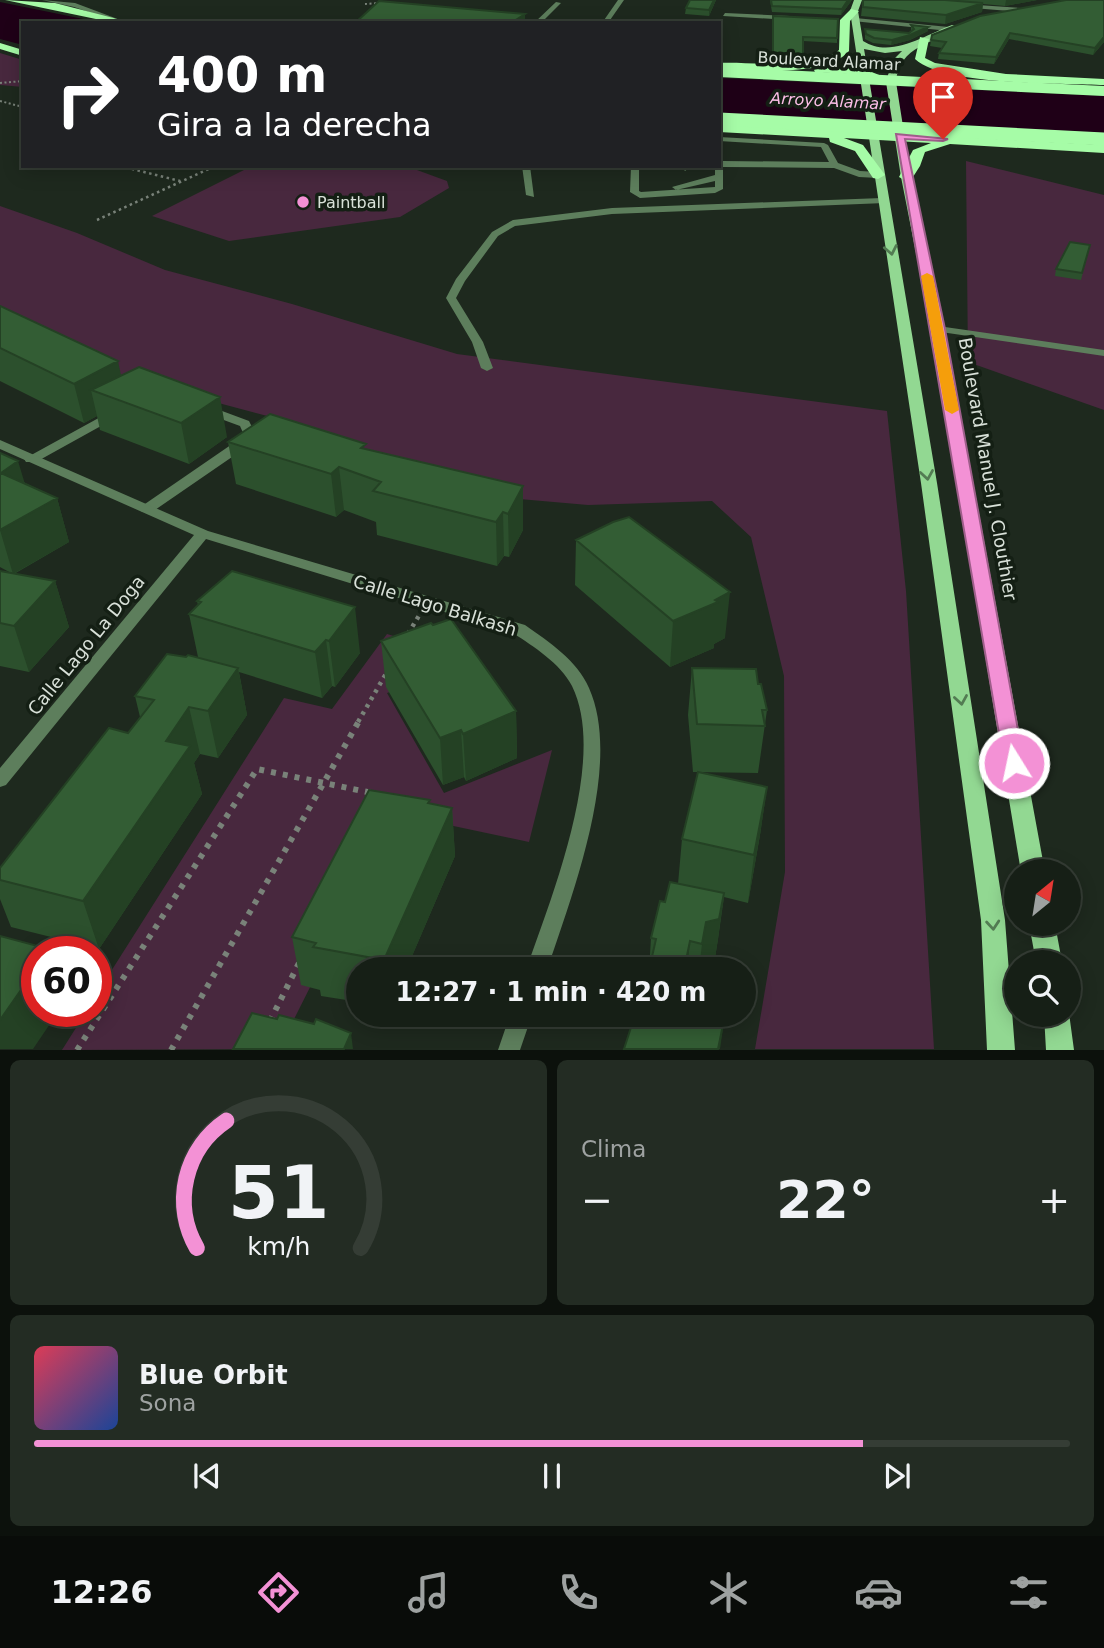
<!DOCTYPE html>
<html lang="es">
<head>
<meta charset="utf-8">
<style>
	:root { --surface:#161f16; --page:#232c23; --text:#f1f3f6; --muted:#9ea2a1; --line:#353d35; --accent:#f391d5 }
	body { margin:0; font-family:"DejaVu Sans",sans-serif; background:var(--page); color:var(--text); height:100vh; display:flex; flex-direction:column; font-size:26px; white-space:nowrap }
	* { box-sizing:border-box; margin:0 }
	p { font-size:23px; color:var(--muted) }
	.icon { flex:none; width:38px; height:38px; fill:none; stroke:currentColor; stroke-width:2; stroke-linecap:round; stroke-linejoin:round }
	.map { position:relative; height:1050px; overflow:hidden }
	.sheet { display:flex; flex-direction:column; gap:10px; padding:10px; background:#0c110c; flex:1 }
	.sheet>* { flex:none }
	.guide { position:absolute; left:21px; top:21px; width:700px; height:147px; border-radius:0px; box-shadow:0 4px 18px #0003,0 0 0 2px var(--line); background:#202124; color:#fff; overflow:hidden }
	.needle { width:46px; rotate:30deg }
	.tools { position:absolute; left:1004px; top:859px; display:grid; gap:14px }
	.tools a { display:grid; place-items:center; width:77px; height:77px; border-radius:50%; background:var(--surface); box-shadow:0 4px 18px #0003,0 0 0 2px var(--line); font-size:35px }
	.speed { position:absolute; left:21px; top:936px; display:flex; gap:14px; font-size:35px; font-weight:700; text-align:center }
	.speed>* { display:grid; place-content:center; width:91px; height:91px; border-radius:50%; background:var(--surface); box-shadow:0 4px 18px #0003,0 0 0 2px var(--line); line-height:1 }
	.speed .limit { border:10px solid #d22; background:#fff; color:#111 }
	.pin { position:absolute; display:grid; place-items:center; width:60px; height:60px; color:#fff; margin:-72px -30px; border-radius:50% 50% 50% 0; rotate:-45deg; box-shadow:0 0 7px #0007 }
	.pin .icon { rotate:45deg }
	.me { position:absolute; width:77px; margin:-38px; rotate:350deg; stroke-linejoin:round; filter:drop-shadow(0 0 5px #0008) }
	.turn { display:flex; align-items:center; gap:24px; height:147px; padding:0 21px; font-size:32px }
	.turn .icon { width:91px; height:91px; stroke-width:2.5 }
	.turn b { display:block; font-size:49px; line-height:60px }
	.big { font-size:52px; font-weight:800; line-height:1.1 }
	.sheet .tile { flex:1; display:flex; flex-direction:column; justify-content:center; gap:10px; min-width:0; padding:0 24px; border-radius:10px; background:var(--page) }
	.sheet .dial { align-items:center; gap:0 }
	.dial svg { height:182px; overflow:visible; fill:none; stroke:var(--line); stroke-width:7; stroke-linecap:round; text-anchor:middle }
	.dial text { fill:var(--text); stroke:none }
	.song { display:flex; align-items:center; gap:21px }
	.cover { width:84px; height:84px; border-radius:10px; background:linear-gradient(135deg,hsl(350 70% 55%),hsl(220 70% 35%)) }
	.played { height:7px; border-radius:4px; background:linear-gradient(90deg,var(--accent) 80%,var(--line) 80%) }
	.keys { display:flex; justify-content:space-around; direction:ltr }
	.heat { display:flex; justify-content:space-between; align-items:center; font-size:38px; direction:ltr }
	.sheet .tiles { flex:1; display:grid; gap:10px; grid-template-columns:1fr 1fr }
	.tile:last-child { grid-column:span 2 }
	.trip { position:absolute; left:346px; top:957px; width:410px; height:70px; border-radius:35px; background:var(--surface); box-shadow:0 4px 18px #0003,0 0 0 2px var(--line); font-weight:800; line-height:70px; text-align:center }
	.menu { display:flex; height:112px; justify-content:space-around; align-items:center; background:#090c09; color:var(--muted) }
	.menu .icon { width:49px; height:49px }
	.menu .selected { color:var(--accent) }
	.menu b { font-size:32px; color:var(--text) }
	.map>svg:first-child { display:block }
	.green { fill:#48283e }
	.water { fill:#1f0017 }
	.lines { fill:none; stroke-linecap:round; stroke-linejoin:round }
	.path-far3 { stroke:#798279; stroke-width:2; stroke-dasharray:2 2.5; stroke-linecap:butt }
	.path-far2 { stroke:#798279; stroke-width:2.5; stroke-dasharray:2.5 3.5; stroke-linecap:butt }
	.path-far1 { stroke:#798279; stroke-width:4.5; stroke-dasharray:3.5 5; stroke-linecap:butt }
	.path { stroke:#798279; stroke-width:6; stroke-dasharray:5 7; stroke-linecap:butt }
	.lane { fill:#5d7e5c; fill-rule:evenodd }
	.street { fill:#5d7e5c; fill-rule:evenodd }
	.primary { fill:#92d892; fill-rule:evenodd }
	.highway { fill:#a6fca7; fill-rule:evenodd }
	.highway-bridge-far1 { stroke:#a6fca7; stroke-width:10 }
	.highway-bridge { stroke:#a6fca7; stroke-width:13 }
	.wall { fill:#2c502d }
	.shaded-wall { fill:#244124 }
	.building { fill:#335d34; stroke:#244124; stroke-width:2 }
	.oneway { stroke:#537c53 }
	.route { fill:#f391d5; stroke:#9e5e8a; stroke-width:2 }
	.slow { fill:#f59e0b }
	.poi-dot { fill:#f391d5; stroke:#141f14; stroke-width:2.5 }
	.labels { text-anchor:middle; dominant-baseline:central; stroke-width:7; stroke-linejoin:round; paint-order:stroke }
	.far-street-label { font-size:16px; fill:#d9e1d9; stroke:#141f14 }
	.far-water-label { font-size:16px; font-style:italic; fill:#fbbde6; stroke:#141f14 }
	.far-poi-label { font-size:16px; fill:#d9e1d9; stroke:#141f14; text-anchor:start }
	.street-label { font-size:18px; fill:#d9e1d9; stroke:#141f14 }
</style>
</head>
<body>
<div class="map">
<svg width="1104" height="1050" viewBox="0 0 1104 1050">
	<rect width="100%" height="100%" fill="#1e291e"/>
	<path class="green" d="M0,53L23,60V87L0,85Z
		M966,161L1104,195V410L968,362Z
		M252,166H406L447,181L449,188L400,217L229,241L152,216Z
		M0,206L77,233L165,270L292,304L457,354L887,411L906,591L934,1049H755L785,872L784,676L751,537L712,501L588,505L407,489L275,418L91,369L0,327Z
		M387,634L477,661L387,693L444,793L552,750L529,842L397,814L279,1049L62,1050L86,1012H96V995L284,698L332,709Z"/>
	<path class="water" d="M0,2L103,23H23V45L0,39Z
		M719,78L1104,96V133L719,113Z"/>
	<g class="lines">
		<path class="path-far3" d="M365,4L381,3
			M560,20L580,22
			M0,83L23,81
			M0,101L23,107"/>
		<path class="path-far2" d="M120,166L180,181
			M97,220L215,166"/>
		<path class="path-far1" d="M408,634L420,614
			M358,722L387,672"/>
		<path class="path" d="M270,1021L299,963
			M77,1050L257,769L372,793
			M171,1050L359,721"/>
		<path class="lane" d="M42,0L75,3L115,18L112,20L74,7Z
			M618,0H624L608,23H602Z
			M556,2L561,3L541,23H534Z
			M963,4L1021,8L1024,10L1021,12L961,7Z
			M725,13L790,16L793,18L790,20L723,16Z
			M855,18L949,27L952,29L949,31L853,21Z
			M719,137L824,143L828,145L838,163L860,171L878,172L882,175L878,178L859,177L834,168L723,167V189L715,193L640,198L630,192L631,166H639V191L641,192L715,187V181L676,190L672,187L715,175V166H719V159L723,161L829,162L821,147L719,141Z
			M522,166H530L534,197L526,195Z
			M681,166H689V168L685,171Z
			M882,198L885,199V203L612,214L515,226L498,236L465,281L456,298L483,342L493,368L487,371L481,368L472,342L446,298L456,279L492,232L513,220L612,208Z
			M206,405L249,421L256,435L248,446L152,512H142L140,509L142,506L238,440L244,435L240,426L202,412L200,409Z
			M115,409L121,413L119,416L36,462H26L24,459Z"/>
		<path class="street" d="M938,326L1104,350V356L934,331L932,329Z
			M0,440L208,531L525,625C549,642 577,660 589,688C623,764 572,895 547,970H526C551,898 608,759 572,686C560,663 534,647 513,633L206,539L6,785L0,787V768L194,535L0,449Z
			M510,1015H532L520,1050H498Z"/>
		<path class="primary" d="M854,0H862L858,11L863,41C891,59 925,35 952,25L959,27C934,44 899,45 896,82L911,177L945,329L1045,872H1021L931,329L901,177L886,82L892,61L902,51L885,53L864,49L937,483L1005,920L1015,1050H987L981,920L921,483L850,11Z
			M1029,924H1055L1062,962H1036Z
			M1069,1013L1074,1050H1046L1044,1015H1069Z"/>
		<path class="highway" d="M5,0L55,3L133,23H115Z
			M851,9L859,11L850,21L849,51C824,79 755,68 719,69V63C751,61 814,72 839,50L840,20Z
			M920,37L929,39L925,58L935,63L1006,74L1104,79V85C1062,83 944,86 915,59Z
			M0,43L23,50V56L0,49Z
			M819,67L864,69L897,82L891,85L863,75L815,72L814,70Z
			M719,124L1104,145V153L950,144L925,152L920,166L911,180L906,181L899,177L913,150L931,143L844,138L863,145L885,175L878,179L873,178L855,151L830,142L829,138L719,132Z"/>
		<path class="highway-bridge-far1" d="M719,72L1104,91"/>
		<path class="highway-bridge" d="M719,119L1104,139"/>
	</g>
	<path class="wall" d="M690,0H716L709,16L685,14L686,8Z
		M770,0H852L841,15L772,12Z
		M863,0H1037L1005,6L983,4L982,12L945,24L861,16Z
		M1104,0V42L1093,55L1009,39L994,64L938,59L939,53L942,48L930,46L932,35Z
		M773,21L837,38V43L803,41V59L773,58Z
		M911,25L928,27V31L910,40L891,45L873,43L865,39V29L909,33L911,31Z
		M1090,245L1081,280L1055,276L1056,269Z
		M0,306L121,375L227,437L189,464L100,430L97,416L84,423L0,381Z
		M228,442L367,449L523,486V530L509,557L504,556L497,566L377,535L376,522L344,510L336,517L236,484Z
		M0,453L25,483L57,498L69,542L14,574L55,581L69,627L29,672L0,666V571L11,573L0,567Z
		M576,540L725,638L714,644V648L670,667L575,585Z
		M232,571L360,653L335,687L332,686L322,698L239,672L247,715L218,758L200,754L194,763L202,794L99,949L11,927L0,899V868L128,733L140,717L135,696L198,657L189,614L198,605L197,601Z
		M381,641L516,711L517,758L466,781L464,777L443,785L386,687Z
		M692,668L758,684L767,710L758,773L693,772L688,715Z
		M767,787L760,835L748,903L724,897L718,939L714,964L701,967V970H649L651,938L665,902L678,884L682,839Z
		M430,803L452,808L455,856L406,970H359V1002L321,996L320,990L301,985L292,937Z"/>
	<path class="shaded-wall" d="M714,0H716L709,16V10Z
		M848,0H852L841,15L842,9Z
		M1006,0H1037L1005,6Z
		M983,3L982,12L945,24L946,15Z
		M525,14V19L519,23H511Z
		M928,27V31L910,40L891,45L892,40Z
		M1010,33L1009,39L994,64L996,57Z
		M1104,37V42L1093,55L1095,48Z
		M118,361L126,399L91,390L97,416L84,423L74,384Z
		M220,397L227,437L189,464L181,423Z
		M18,461L31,504L1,473Z
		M339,467L344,510L336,517L331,474Z
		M523,486V530L509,557L508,514Z
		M57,498L69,542L13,574L0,530Z
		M503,512L504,556L497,566L496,522Z
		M55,581L69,627L29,672L14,626Z
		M730,592L725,638L714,644V648L670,667L673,621Z
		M355,607L360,653L335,687L329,641Z
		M326,640L332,686L322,698L315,652Z
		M238,668L247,715L218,758L208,711Z
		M189,707L200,754L194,763L202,794L99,949L83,901L166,741Z
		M516,711L517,758L466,781L463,734Z
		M461,730L464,777L443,785L440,738Z
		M767,787L760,835L748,903L754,855Z
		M452,808L455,856L406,970H385L384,960Z
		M724,893L718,939L714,964L701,967V970H699L702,944L706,922Z
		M690,941L687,970H684Z
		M37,967V1012H58L33,1049H0V1020Z
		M725,1015L720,1049H718Z
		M351,1033L353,1049H344Z"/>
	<path class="building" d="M690,0H714L709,10L686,8Z
		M771,0H848L842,9L772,6Z
		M863,0H945L983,3L946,15L863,7Z
		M1066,0H1104V37L1095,48L1010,33L996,57L939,53L946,42L931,40L932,35L980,16Z
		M379,1L525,14L511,23H355Z
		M773,16L838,19L837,38L803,37V54L773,53Z
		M911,25L928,27L910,35L892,40L874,38L866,34L865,29L909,33L914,29Z
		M1070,242L1090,245L1082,273L1056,269Z
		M0,306L118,361L74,384L0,348Z
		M139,367L220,397L181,423L91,390Z
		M270,414L366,444L361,448L523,486L508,514L503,512L496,522L373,491L381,482L339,467L331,474L228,442Z
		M0,453L18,461L1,473L57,498L0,530Z
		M629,517L730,592L715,600L718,602L673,621L576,540L613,522Z
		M0,571L55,581L14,626L0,623Z
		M232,571L355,607L329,641L326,640L315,652L189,614L201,602L197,601Z
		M451,619L516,711L463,734L461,730L440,738L381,641L431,623L433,625Z
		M167,654L186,657L188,655L238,668L208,711L189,707L166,741L190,746L83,901L0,880V868L109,728L128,733L154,700L135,696Z
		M692,668L756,669L758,684H761L767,710H762L765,726L697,724Z
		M698,772L767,787L754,855L682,839Z
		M369,790L430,800L428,803L452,808L384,960L313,947L316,943L292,937Z
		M670,882L724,893L719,919L706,922L702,944L690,941L684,970H649L656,939L651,938L660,901L665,902Z
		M0,936L49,949L47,952H37V967L0,1020Z
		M252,1013L277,1019L279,1015L314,1024L316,1019L351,1033L344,1049H233Z
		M635,1015H725L718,1049H624Z"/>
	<defs><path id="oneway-chevron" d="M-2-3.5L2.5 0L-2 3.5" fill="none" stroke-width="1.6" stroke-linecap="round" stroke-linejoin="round" transform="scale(1.75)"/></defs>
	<g class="oneway">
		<use href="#oneway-chevron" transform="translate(891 250) rotate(79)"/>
		<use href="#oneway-chevron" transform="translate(927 475) rotate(81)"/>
		<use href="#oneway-chevron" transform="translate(961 700) rotate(81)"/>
		<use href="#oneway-chevron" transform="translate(993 925) rotate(85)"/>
	</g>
	<path class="route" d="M896,134L948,139L943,141L905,139L945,329L1024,763L1021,768H1007L1004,763Z"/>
	<path class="slow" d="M927,273L933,276L959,410L952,414L945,410L921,276Z"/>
	<circle class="poi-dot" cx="303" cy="202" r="7"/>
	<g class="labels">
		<g class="far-street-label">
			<text transform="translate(829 61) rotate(3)">Boulevard Alamar</text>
		</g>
		<g class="far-water-label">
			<text transform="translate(828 101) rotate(3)">Arroyo Alamar</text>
		</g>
		<g class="far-poi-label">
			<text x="317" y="202">Paintball</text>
		</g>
		<g class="street-label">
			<text transform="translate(988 469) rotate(80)">Boulevard Manuel J. Clouthier</text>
			<text transform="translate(435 605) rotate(17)">Calle Lago Balkash</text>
			<text transform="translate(86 645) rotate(-51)">Calle Lago La Doga</text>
		</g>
	</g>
</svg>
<div class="tools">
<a><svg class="needle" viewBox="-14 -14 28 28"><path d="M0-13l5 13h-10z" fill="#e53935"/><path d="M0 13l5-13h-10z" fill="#9ea2a1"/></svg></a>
<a><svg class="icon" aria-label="search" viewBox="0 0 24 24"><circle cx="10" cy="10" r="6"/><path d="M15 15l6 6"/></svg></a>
</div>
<div class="speed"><div class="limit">60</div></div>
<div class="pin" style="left:943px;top:139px;background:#d93025"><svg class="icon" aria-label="arrive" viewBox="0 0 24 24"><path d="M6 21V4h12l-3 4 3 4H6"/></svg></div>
<svg class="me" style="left:1014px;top:763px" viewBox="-20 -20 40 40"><circle r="17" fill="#f391d5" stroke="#fff" stroke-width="3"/><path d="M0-11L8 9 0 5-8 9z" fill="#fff"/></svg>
<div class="trip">12:27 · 1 min · 420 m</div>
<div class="guide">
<div class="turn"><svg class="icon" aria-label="right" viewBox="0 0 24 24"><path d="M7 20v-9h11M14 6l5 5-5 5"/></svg><div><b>400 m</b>Gira a la derecha</div></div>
</div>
</div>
<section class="sheet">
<div class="tiles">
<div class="tile dial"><svg viewBox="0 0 100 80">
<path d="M14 69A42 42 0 1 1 86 69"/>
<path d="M14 69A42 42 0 0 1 27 13" stroke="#f391d5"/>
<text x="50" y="56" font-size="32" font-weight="700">51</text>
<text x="50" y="72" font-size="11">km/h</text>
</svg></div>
<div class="tile"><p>Clima</p>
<div class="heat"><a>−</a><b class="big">22°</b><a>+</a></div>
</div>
<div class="tile">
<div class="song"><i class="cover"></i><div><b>Blue Orbit</b><p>Sona</p></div></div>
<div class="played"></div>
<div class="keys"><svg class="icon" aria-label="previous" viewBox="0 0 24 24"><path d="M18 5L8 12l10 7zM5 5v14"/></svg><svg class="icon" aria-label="pause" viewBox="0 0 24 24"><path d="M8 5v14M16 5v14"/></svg><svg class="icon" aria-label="next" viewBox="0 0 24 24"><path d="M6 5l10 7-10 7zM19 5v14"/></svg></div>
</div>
</div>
</section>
<nav class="menu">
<b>12:26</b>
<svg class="icon selected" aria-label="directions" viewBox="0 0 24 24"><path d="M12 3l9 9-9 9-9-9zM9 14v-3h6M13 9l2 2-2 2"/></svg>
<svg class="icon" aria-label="music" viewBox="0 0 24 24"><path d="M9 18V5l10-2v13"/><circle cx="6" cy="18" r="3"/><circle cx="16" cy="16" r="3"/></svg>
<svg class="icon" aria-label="phone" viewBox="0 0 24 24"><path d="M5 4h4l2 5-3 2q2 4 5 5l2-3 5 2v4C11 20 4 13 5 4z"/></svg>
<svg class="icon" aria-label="climate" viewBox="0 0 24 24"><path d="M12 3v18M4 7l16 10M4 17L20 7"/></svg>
<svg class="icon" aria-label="car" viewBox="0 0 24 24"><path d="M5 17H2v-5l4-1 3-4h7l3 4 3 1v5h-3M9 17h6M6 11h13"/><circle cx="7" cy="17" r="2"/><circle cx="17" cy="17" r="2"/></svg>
<svg class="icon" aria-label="filters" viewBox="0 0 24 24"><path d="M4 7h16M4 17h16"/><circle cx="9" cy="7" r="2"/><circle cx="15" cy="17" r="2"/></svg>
</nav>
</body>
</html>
